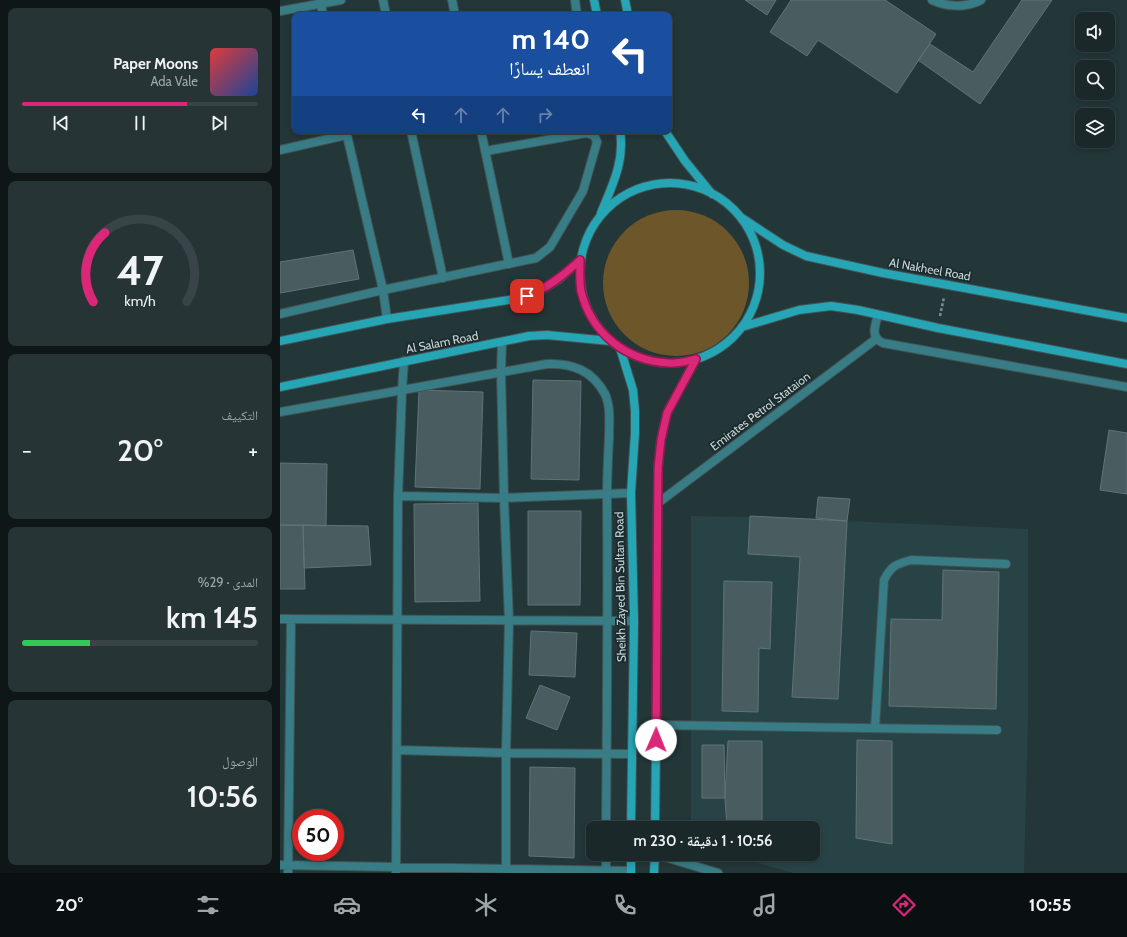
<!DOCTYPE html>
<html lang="ar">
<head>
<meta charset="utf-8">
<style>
	:root { --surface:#1a282a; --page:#273436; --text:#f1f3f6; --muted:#9fa6a8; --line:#384447; --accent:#db2777 }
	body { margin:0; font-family:Cabin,"Noto Naskh Arabic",sans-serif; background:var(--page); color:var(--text); direction:rtl; height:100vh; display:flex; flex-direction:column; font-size:15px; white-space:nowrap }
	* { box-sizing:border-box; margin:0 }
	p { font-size:13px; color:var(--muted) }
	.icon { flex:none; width:22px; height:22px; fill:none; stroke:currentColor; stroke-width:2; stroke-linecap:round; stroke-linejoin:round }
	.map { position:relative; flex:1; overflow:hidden; direction:ltr }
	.side { display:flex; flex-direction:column; gap:8px; padding:8px; background:#0e1617; width:280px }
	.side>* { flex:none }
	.banner { position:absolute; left:12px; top:12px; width:380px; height:122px; border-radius:8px; box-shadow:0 2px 6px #0003,0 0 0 1px var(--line); direction:rtl; background:#1a4fa0; color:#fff; overflow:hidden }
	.fabs { position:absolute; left:795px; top:12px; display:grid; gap:8px }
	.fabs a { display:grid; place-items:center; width:40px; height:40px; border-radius:8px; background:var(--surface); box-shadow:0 2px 6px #0003,0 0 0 1px var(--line); font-size:20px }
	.speed { position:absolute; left:12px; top:809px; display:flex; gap:8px; font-size:20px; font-weight:700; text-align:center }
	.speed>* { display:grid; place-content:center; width:52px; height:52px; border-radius:50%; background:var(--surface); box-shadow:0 2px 6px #0003,0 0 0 1px var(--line); line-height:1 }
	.speed .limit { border:6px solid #d22; background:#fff; color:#111 }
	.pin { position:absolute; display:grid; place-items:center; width:34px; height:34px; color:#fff; margin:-17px; border-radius:8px; box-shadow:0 2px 6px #0006 }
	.me { position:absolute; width:44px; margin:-22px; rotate:1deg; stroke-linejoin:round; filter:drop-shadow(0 0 3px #0008) }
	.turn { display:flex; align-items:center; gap:14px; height:84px; padding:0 16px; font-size:18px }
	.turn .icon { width:52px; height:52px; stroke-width:2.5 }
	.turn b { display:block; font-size:28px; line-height:34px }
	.lanes { display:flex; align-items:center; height:38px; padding:0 16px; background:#0003; justify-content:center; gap:20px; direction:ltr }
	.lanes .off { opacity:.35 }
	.big { font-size:30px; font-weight:600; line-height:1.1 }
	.side .widget { flex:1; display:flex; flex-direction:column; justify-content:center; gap:6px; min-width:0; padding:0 14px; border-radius:8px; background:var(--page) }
	.side .dial { align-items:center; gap:0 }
	.dial svg { height:104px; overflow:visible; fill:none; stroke:var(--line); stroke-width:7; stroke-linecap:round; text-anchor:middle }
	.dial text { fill:var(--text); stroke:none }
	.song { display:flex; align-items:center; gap:12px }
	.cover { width:48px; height:48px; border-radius:6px; background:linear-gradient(135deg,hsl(0 70% 55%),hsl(220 70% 35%)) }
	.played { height:4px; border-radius:2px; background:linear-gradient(90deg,var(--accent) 70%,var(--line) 70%) }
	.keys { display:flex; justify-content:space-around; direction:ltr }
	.heat { display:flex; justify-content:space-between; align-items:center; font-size:22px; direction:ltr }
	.charge { height:6px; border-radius:3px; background:linear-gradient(90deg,#34c759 29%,var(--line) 0) }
	.trip { position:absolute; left:306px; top:821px; width:234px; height:40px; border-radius:8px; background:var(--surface); box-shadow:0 2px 6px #0003,0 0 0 1px var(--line); font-weight:600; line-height:40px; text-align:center; direction:rtl }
	.tab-bar { display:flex; height:64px; justify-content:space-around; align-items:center; background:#0a1011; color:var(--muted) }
	.tab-bar .icon { width:28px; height:28px }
	.tab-bar .on { color:var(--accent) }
	.tab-bar b { font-size:18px; color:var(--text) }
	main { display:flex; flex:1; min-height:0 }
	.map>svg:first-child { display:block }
	.built { fill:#284346 }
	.green { fill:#6d572a }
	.building { fill:#495c5f; stroke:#607477 }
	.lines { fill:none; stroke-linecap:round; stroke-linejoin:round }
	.service-casing { stroke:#415355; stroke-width:10 }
	.minor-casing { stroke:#415355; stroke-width:10 }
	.tertiary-casing { stroke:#415355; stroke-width:10 }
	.secondary-casing { stroke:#415355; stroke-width:10 }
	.path { stroke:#7f8d8f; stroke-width:2.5; stroke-dasharray:3 2; stroke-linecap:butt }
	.service { stroke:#387c85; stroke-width:8 }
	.minor { stroke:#387c85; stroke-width:8 }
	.tertiary { stroke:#387c85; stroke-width:8 }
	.secondary { stroke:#26a5b4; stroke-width:8 }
	.route-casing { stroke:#8e194d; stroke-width:10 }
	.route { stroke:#db2777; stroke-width:7 }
	.labels { text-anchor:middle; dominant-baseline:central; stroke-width:3.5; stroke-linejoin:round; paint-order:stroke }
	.street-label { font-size:12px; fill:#cbd6d7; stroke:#1a2b2e }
</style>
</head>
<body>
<main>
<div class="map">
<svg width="847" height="873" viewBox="0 0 847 873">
	<rect width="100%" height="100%" fill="#233638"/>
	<path class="built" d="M411,516L536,518L567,521L748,529V718L744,873H513L448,854H533V828H411Z"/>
	<path class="green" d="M323 283a73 73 0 1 1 146 0a73 73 0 1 1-146 0Z"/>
	<path class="building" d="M465,0H496L487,15Z
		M511,0H605L656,34L617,93L538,40L527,56L490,32Z
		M742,0H772L700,104L638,60L650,44L693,72Z
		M73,250L79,279L0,293V262Z
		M253,380L301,381L299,480L251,479Z
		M139,390L203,392L200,489L135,487Z
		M829,430L847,433V494L820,490Z
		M0,463L47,464L46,526L0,525Z
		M538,497L570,499L567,521L536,518Z
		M198,503L200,601L135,602L134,504Z
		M248,511H301L300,605H248Z
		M470,516L567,521L558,699L512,697L520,557L468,554Z
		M0,525H23L25,589H0Z
		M23,525L88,526L91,565L24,568Z
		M663,570L719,572L716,709L609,706L611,619L662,620Z
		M444,581L492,582L490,649L479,648L478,712L442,711Z
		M251,631L297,633L295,677L249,675Z
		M260,685L290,697L277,730L246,718Z
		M577,740L612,741V844L576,838Z
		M448,741H482V828H447L445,798Z
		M422,745H444L445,798H422Z
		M250,767L295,768L294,858L249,856Z"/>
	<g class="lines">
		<defs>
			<path id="service" d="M652,0C666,7 687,8 701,0
				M0,314L103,290
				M378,503L596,339
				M595,728L604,580C611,566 616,564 631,560L726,564"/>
			<path id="minor" d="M40,0L43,15
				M103,0L106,15
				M172,0L175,15
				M295,0L297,15
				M0,11L61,0
				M66,131L103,290L107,319
				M131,131L163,278
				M201,131L229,264
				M0,150L66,135
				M103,290L256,258L270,247L303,191L317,142L314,135L306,133L206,151
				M598,315C595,326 590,337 603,343L847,387
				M222,342L221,372L224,498L229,621L226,753V873
				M118,496L224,498L351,493
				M0,619L354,621
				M377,725L717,730
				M117,750L226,753L352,754
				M375,854L438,873
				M0,865L351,871
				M8,873L11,619
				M116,873L118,496L122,390L124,361"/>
			<path id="tertiary" d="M0,412L267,364C292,363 312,370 325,394C331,407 329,424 329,438C328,458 327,477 327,496C328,607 327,717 326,828
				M326,873V854"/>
			<path id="secondary" d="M314,0L317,15
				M345,0L348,15
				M385,131L405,161L432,194
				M300 273a90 90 0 1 1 180 0a90 90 0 1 1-180 0Z
				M321,213C332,186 345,161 340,131
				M462,218L503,245L526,256L603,273L847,318
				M462,327L519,310L551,306L578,310L658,328L847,364
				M0,341L107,319L235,299L258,292L279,279L300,260
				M340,348L353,390L355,411V433L351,493L354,621L351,828
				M0,387L249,336L267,335L330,341
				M375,828L377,662L378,468L381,439L387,413L416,359
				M351,873V854
				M374,873L375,854"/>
		</defs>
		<use href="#service" class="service-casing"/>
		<use href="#minor" class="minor-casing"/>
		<use href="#tertiary" class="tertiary-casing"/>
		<use href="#secondary" class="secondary-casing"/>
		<path class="path" d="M660,316L664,297"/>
		<use href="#service" class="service"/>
		<use href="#minor" class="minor"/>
		<use href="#tertiary" class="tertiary"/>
		<use href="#secondary" class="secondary"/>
	</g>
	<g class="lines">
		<defs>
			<path id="route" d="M247,296C268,288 284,275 300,260C300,270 299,282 301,291C311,333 346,361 389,363C398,364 408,361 416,359L387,413L381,440L378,468L376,740"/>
		</defs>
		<use href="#route" class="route-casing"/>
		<use href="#route" class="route"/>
	</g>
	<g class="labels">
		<g class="street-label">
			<text transform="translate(650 269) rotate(10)">Al Nakheel Road</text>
			<text transform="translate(162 342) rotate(-11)">Al Salam Road</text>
			<text transform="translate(480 411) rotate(-37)">Emirates Petrol Stataion</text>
			<text transform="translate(340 587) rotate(-91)">Sheikh Zayed Bin Sultan Road</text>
		</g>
	</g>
</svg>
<div class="fabs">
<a><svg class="icon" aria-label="sound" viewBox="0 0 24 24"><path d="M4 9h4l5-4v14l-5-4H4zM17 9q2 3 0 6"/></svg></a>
<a><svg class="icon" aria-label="search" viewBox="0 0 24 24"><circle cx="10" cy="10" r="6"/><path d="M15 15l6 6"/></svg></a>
<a><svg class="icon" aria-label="layers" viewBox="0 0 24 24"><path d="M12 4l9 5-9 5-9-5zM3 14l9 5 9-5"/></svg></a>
</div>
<div class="speed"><div class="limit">50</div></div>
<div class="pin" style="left:247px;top:296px;background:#d93025"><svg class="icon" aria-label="arrive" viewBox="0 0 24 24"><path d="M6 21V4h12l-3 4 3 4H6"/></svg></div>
<svg class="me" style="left:376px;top:740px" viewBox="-20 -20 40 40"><circle r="19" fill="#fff"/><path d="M0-13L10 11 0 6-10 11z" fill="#db2777"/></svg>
<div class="trip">10:56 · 1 دقيقة · 230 m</div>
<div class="banner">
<div class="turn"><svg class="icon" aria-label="left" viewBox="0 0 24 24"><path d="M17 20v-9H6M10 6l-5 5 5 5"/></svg><div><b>140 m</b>انعطف يسارًا</div></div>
<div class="lanes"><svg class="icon" aria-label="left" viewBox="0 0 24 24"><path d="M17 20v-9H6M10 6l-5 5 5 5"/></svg><svg class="icon off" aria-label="ahead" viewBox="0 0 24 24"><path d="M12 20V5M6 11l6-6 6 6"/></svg><svg class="icon off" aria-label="ahead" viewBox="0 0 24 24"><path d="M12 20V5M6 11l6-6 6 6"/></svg><svg class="icon off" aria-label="right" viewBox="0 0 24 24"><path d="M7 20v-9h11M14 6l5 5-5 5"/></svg></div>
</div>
</div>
<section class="side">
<div class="widget">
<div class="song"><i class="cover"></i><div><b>Paper Moons</b><p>Ada Vale</p></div></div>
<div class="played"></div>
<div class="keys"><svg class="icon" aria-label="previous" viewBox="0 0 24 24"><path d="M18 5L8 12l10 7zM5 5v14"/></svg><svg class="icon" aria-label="pause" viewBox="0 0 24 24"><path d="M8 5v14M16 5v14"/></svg><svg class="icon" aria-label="next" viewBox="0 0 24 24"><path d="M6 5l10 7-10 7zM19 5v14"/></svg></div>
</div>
<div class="widget dial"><svg viewBox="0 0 100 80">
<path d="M14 69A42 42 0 1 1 86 69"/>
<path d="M14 69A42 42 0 0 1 23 16" stroke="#db2777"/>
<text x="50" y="56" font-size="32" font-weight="700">47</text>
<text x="50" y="72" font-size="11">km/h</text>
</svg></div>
<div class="widget"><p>التكييف</p>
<div class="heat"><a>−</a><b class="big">20°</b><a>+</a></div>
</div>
<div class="widget"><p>المدى · 29%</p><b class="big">145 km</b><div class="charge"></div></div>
<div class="widget"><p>الوصول</p><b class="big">10:56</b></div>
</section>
</main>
<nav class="tab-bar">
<b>10:55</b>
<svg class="icon on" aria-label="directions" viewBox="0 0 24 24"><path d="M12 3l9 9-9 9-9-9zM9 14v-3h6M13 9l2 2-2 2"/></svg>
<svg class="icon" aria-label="music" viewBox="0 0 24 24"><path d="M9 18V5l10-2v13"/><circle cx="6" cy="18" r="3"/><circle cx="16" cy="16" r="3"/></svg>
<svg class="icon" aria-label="phone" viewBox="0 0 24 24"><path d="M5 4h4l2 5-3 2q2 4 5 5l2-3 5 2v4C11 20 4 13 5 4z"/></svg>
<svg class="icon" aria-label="climate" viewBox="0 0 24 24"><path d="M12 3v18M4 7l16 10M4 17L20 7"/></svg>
<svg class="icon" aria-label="car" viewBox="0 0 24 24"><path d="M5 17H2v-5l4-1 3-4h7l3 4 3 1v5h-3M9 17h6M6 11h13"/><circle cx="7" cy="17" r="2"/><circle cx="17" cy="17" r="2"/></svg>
<svg class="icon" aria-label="filters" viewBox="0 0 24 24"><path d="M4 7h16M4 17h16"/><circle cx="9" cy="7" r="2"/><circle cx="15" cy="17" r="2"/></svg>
<b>20°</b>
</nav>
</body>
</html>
